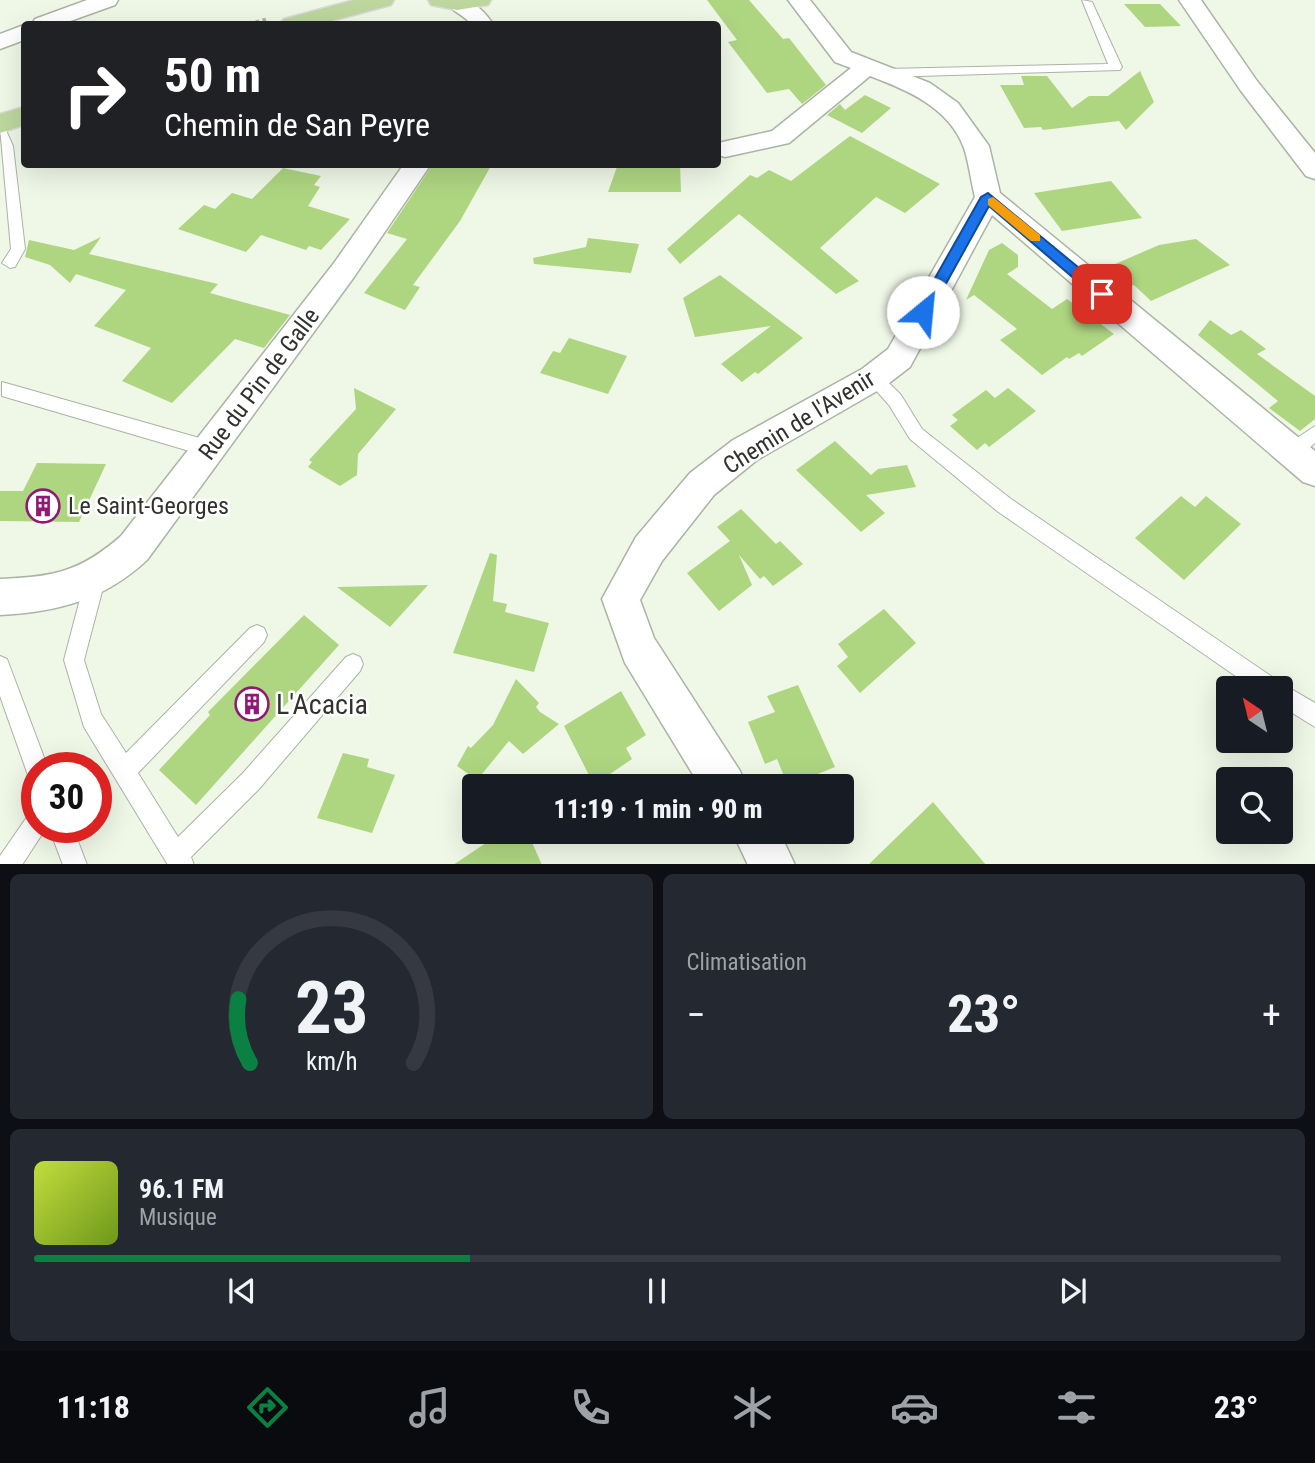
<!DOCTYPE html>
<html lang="fr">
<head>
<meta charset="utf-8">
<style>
	:root { --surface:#171b24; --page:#242831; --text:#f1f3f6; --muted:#9ea1a6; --line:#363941; --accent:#0b8043 }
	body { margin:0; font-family:"Roboto Condensed",sans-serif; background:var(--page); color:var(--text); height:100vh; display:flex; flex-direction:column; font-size:26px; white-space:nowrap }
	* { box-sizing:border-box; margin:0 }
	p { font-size:23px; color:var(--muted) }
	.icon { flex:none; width:38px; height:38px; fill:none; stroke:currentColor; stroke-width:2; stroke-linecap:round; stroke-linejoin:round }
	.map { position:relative; height:864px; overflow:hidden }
	.details { display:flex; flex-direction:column; gap:10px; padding:10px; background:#0d0f14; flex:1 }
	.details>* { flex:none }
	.banner { position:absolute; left:21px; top:21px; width:700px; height:147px; border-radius:7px; box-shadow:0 7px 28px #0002; background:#202124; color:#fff; overflow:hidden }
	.needle { width:46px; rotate:325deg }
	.fabs { position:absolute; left:1216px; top:676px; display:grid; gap:14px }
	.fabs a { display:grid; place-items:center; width:77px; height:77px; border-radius:7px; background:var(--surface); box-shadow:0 7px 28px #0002; font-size:35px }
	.speed { position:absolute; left:21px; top:752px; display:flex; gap:14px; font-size:35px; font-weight:700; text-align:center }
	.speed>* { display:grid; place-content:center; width:91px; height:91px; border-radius:50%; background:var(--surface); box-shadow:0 7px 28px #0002; line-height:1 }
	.speed .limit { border:10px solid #d22; background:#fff; color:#111 }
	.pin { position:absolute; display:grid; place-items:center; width:60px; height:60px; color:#fff; margin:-30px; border-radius:14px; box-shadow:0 4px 10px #0006 }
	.me { position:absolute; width:77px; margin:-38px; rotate:28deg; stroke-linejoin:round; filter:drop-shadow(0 0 5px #0008) }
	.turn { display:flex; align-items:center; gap:24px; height:147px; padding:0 28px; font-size:32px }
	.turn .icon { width:91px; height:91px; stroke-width:2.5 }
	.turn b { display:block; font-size:49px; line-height:60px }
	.big { font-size:52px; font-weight:800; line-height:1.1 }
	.details .tile { flex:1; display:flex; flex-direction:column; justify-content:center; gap:10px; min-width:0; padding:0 24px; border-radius:10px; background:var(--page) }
	.details .dial { align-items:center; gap:0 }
	.dial svg { height:182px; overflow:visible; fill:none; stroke:var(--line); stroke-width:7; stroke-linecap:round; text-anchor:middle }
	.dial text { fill:var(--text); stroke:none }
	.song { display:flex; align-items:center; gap:21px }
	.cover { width:84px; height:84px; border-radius:10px; background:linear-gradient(135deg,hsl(70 70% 55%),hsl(80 70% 35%)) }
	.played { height:7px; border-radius:4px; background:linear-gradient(90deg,var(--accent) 35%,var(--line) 35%) }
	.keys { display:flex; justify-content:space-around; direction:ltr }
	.heat { display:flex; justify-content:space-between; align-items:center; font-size:38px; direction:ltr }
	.details .tiles { flex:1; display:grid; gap:10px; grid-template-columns:1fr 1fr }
	.tile:last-child { grid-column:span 2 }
	.trip { position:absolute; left:462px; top:774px; width:392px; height:70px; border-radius:7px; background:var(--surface); box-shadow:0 7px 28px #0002; font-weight:800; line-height:70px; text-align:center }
	.dock { display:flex; height:112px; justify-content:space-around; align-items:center; background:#090b0e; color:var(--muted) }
	.dock .icon { width:49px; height:49px }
	.dock .selected { color:var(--accent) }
	.dock b { font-size:32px; color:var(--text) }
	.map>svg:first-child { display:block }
	.building { fill:#aed681 }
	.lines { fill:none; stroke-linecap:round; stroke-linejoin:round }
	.lane-casing { stroke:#abb3a4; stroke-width:2 }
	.street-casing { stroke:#abb3a4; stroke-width:3 }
	.primary-casing { stroke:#dadad9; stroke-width:3 }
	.path { stroke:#acb2a6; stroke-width:3.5; stroke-dasharray:3.5 3.5; stroke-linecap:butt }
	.lane { fill:#fff; fill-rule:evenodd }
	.street { fill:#fff; fill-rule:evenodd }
	.primary { fill:#bdd79e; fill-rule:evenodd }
	.route { fill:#1a73e8; stroke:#114b97; stroke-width:2 }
	.slow { fill:#f59e0b }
	.labels { text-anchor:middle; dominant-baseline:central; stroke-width:5; stroke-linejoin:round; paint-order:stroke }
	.street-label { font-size:24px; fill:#30332d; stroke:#fff }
	.poi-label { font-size:24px; fill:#30332d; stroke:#fff; text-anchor:start }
	.near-poi-label { font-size:28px; fill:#30332d; stroke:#fff; text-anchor:start }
</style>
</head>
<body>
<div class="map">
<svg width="1315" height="865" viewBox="0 0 1315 865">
	<rect width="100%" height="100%" fill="#eff7e7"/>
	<path class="building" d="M707,0H749L783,39L789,38L826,85L802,104L789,89L767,93L728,42L737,40Z
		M1124,4H1160L1181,26L1145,27Z
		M1140,71L1154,102L1126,130L1119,121L1043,130L1041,127L1024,128L1000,85H1024L1021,76H1047L1072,108L1089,96H1108Z
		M865,95L891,108L862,133L827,115L840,104L845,110Z
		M850,136L940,184L905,213L876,197L820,248L859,281L836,294L739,214L680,264L667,249L750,175L757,178L769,170L791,181Z
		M433,164H492L460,221L413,285L420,287L405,310L364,293L407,239L387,233Z
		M618,164H680L681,192H608Z
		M283,168L321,176L314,185L320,187L308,206L350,219L321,250L309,246L306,250L261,235L246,252L178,229L204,205L215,209L232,193L252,199Z
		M1111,181L1142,218L1062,231L1034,193Z
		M101,237L89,254L218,284L210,293L290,315L264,348L235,339L172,403L122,381L151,348L94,326L126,290L76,274L70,283L50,265L25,257L29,240L74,250Z
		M588,238L639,244L631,273L534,264L533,258L586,247Z
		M1196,239L1230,265L1151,301L1134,285L1128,287L1106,268L1159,245Z
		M1002,243L1018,255V267L1007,274L1052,309L1067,299L1114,334L1082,356L1079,353L1069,359L1067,357L1042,375L1000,340L1017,329L974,295L966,300L989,250Z
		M720,275L803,338L758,374L755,372L742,382L721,364L771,326L695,337L683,298Z
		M1210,320L1231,335L1241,330L1266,349L1257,354L1315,396V419L1300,431L1269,408L1278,401L1198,335Z
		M569,338L627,356L608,394L540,373L553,351L560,353Z
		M354,388L396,409L358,454L357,475L340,486L308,467L312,462L309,460L356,409Z
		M1008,388L1036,411L989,447L985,443L977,450L950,426L958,420L952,415L986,390L995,398Z
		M835,441L871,475L878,469L907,465L916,487L866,495L885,513L861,532L796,470Z
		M37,463L106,464L79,522L0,521V491H23Z
		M1181,496L1195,507L1206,496L1241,524L1184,580L1135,538Z
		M741,509L776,544L780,541L803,564L773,586L764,576L760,579L739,555L752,585L719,611L687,573L730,541L717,527Z
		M490,553L497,555L493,601L507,604L505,612L549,623L534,672L453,653Z
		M428,585L390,627L337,587L380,586Z
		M884,609L916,643L860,693L837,666L848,657L838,644Z
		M304,615L339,645L196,805L159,770L210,715L208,712Z
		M516,679L539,703L536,707L540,712L559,724L523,754L509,741L477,780L457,766L468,746L471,748L493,725Z
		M798,685L835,767L788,786L777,759L765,764L748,722L775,712L767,696Z
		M621,691L646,735L626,748L632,759L594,785L564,726Z
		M343,753L369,759L367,767L395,775L372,833L317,818Z
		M933,802L986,865H868Z
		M504,831H527L542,865H453Z"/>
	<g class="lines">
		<defs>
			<path id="lane" d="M1082,0L1092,2L1122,67L1120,70L886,77L880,73L886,69L1108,64Z
				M0,127L5,128L13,146L25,249L15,267L10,268L2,263L11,249Z
				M873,371L879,373L901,395L922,429L1011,499L1281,683L1315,703V727L1281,706V688H1253L997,511L910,439L889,405L865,378Z
				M2,382L210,441L216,444L219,449L216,454L210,457L2,396Z
				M1315,426V443C1306,450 1297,461 1285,456L1282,451L1285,446Z
				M95,571L102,573L105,580L84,660L101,714L126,753L250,628L257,625L264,628L267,635L264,642L138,773L178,837L243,773L346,657L353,654L360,657L363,664L360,671L259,789L191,857L194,865H168L84,727L64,660L85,580L88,573Z
				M0,656L7,659L48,768H37V781L29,778L0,696Z
				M37,811V828H46L22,865H0V856L29,814Z
				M49,828H73L87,865H63Z"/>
			<path id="street" d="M87,0H118L115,5L62,24H32L35,19Z
				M448,0C471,0 480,5 493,24H471C464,15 453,12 446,3Z
				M788,0H810L851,52L930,83L958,103L989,146L1000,193L1315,451V486L1303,482L992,215L910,367L884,387L757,460L714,495L662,561L640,600L654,638L740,771L746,786H700L625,663L602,599L636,537L690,473L733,440L862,369L888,349L975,197C971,181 969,163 964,148C949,107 907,90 870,76L789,143L725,157L718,155V143L772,131L851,68L835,62Z
				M1179,0H1201L1257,81L1315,153V179L1306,176L1241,91Z
				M24,25V40L0,49V34Z
				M404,164H431L354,277L147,560C104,600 58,612 0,615V579C53,577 80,572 121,536L334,263Z
				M732,831H779L795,865H748Z"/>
			<path id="primary" d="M354,0H394L391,5L320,24H280L284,19Z
				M428,0H491L488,5L457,10L431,5Z
				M24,107V125L0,133V114Z"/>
		</defs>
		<use href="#lane" class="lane-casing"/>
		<use href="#street" class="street-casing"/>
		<use href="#primary" class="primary-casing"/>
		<path class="path" d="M249,24L267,19"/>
		<use href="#lane" class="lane"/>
		<use href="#street" class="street"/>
		<use href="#primary" class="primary"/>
	</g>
	<path class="route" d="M988,193L1107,291V298H1097L989,206L928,316H918V308L981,197Z"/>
	<path class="slow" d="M993,197L1040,235V241H1031L988,205V199Z"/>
	<defs>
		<symbol id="building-ring" viewBox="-11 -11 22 22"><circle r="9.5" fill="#fff" stroke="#911976" stroke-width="1.5"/><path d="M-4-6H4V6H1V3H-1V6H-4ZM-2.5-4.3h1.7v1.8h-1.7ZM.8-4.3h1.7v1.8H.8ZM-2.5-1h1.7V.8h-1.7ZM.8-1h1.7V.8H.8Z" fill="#911976"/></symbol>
	</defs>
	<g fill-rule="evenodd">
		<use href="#building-ring" x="24" y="487" width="38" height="38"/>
		<use href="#building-ring" x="233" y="685" width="38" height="38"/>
	</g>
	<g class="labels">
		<g class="street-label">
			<text transform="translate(259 384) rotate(-53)">Rue du Pin de Galle</text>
			<text transform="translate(799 422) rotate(-32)">Chemin de l'Avenir</text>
		</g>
		<g class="poi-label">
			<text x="68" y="506">Le Saint-Georges</text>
		</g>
		<g class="near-poi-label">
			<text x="276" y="704">L'Acacia</text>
		</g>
	</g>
</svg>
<div class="fabs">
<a><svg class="needle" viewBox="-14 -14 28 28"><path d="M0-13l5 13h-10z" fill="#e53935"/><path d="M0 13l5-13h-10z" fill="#9ea1a6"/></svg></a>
<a><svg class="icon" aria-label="search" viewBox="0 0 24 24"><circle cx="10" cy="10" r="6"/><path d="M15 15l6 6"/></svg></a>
</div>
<div class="speed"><div class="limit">30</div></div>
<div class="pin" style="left:1102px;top:294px;background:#d93025"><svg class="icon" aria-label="arrive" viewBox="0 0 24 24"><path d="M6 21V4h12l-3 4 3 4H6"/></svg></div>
<svg class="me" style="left:923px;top:312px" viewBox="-20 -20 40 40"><circle r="19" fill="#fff"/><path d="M0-13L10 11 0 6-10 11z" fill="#1a73e8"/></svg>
<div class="trip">11:19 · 1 min · 90 m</div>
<div class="banner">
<div class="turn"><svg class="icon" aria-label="right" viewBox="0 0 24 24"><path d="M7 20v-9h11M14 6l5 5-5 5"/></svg><div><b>50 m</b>Chemin de San Peyre</div></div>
</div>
</div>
<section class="details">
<div class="tiles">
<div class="tile dial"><svg viewBox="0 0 100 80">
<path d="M14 69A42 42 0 1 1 86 69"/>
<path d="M14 69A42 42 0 0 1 9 41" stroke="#0b8043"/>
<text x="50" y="56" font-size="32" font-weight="700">23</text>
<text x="50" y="72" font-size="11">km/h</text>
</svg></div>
<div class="tile"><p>Climatisation</p>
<div class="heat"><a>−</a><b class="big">23°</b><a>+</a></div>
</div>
<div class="tile">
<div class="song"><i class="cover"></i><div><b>96.1 FM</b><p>Musique</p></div></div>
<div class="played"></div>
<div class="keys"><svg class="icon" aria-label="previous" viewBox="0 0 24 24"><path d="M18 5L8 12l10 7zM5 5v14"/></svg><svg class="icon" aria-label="pause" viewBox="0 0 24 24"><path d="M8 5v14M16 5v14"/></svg><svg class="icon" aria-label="next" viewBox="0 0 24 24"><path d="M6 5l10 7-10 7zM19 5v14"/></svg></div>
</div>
</div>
</section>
<nav class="dock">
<b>11:18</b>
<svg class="icon selected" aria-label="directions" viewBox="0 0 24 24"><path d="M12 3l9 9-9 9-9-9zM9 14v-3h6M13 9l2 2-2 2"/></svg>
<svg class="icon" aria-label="music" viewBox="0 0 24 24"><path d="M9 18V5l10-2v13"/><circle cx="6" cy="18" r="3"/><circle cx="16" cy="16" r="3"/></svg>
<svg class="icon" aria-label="phone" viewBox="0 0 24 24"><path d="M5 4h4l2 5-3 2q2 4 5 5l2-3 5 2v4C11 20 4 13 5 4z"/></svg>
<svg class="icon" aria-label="climate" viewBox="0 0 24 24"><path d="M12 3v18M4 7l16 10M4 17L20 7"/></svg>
<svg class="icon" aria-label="car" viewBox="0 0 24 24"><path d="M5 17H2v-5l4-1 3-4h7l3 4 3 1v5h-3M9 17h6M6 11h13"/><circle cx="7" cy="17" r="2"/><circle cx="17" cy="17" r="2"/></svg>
<svg class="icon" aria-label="filters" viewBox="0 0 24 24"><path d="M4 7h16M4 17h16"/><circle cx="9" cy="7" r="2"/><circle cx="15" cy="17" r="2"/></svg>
<b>23°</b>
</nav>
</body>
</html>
